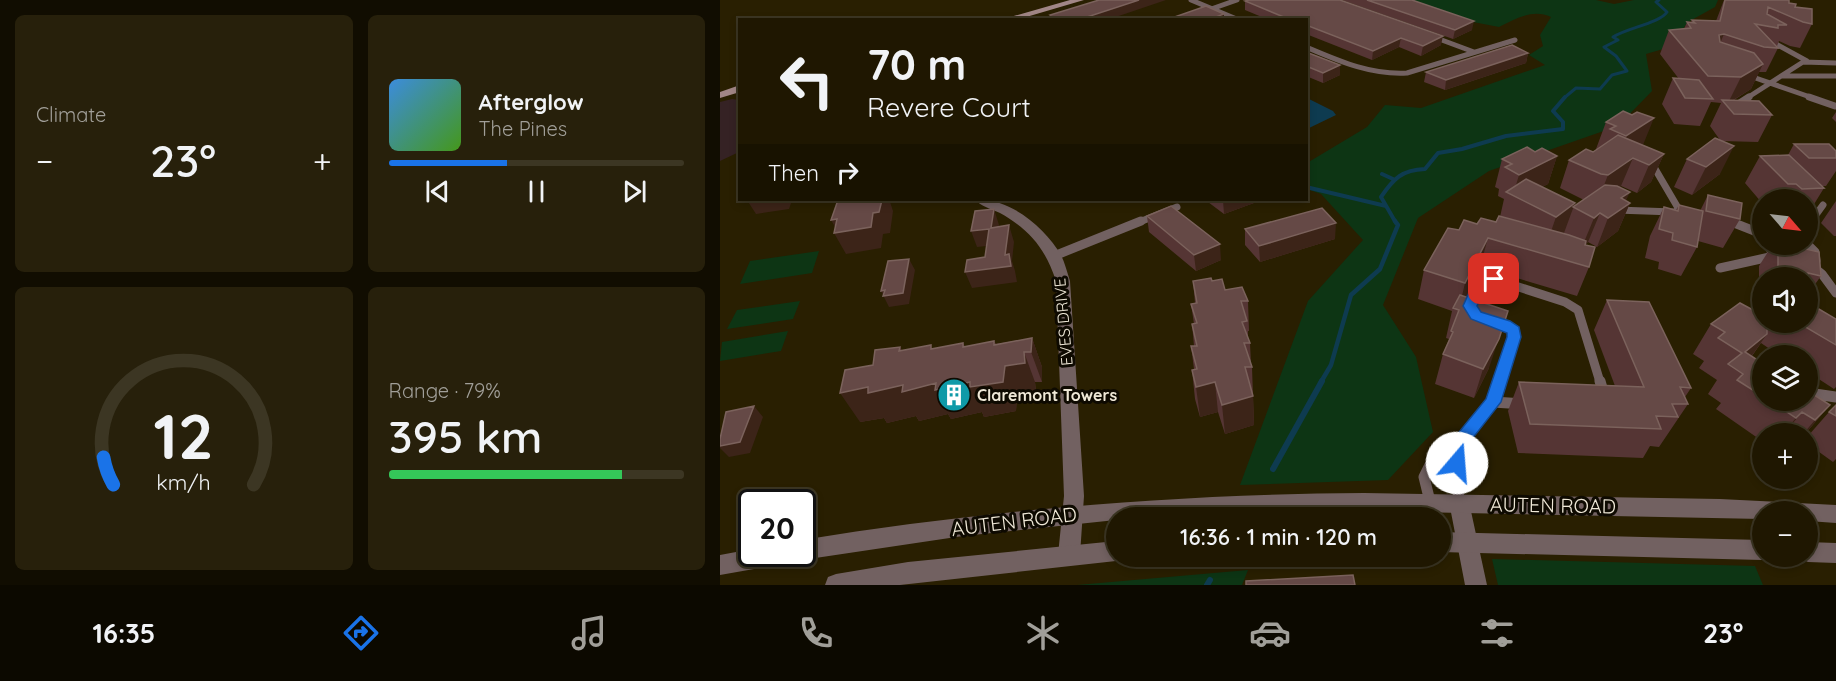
<!DOCTYPE html>
<html lang="en">
<head>
<meta charset="utf-8">
<style>
	:root { --surface:#1f1701; --page:#27200b; --text:#f1f3f6; --muted:#a19f99; --line:#3c3623; --accent:#1a73e8 }
	body { margin:0; font-family:Quicksand,sans-serif; background:var(--page); color:var(--text); height:100vh; display:flex; flex-direction:column; font-size:22px; white-space:nowrap }
	* { box-sizing:border-box; margin:0 }
	p { font-size:20px; color:var(--muted) }
	.icon { flex:none; width:33px; height:33px; fill:none; stroke:currentColor; stroke-width:2; stroke-linecap:round; stroke-linejoin:round }
	.map { position:relative; flex:1; overflow:hidden }
	.sheet { display:flex; flex-direction:column; gap:15px; padding:15px; background:#110d01; width:720px }
	.sheet>* { flex:none }
	.banner { position:absolute; left:18px; top:18px; width:570px; height:183px; border-radius:0px; box-shadow:0 3px 9px #0003,0 0 0 2px var(--line); background:#1f1701; color:var(--text); overflow:hidden }
	.needle { width:39px; rotate:118deg }
	.fabs { position:absolute; left:1032px; top:189px; display:grid; gap:12px }
	.fabs a { display:grid; place-items:center; width:66px; height:66px; border-radius:50%; background:var(--surface); box-shadow:0 3px 9px #0003,0 0 0 2px var(--line); font-size:30px }
	.speed { position:absolute; left:18px; top:489px; display:flex; gap:12px; font-size:30px; font-weight:700; text-align:center }
	.speed>* { display:grid; place-content:center; width:78px; height:78px; border-radius:50%; background:var(--surface); box-shadow:0 3px 9px #0003,0 0 0 2px var(--line); line-height:1 }
	.speed .limit { border:3px solid #111; border-radius:9px; background:#fff; color:#111 }
	.pin { position:absolute; display:grid; place-items:center; width:51px; height:51px; color:#fff; margin:-26px; border-radius:12px; box-shadow:0 3px 9px #0006 }
	.me { position:absolute; width:66px; margin:-33px; rotate:18deg; stroke-linejoin:round; filter:drop-shadow(0 0 4px #0008) }
	.turn { display:flex; align-items:center; gap:21px; height:126px; padding:0 30px; font-size:27px }
	.turn .icon { width:78px; height:78px; stroke-width:2.5 }
	.turn b { display:block; font-size:42px; line-height:51px }
	.then { display:flex; align-items:center; height:57px; padding:0 30px; background:#0003; gap:12px; font-size:22px }
	.big { font-size:45px; font-weight:600; line-height:1.1 }
	.sheet .card { flex:1; display:flex; flex-direction:column; justify-content:center; gap:9px; min-width:0; padding:0 21px; border-radius:9px; background:var(--page) }
	.sheet .dial { align-items:center; gap:0 }
	.dial svg { height:156px; overflow:visible; fill:none; stroke:var(--line); stroke-width:7; stroke-linecap:round; text-anchor:middle }
	.dial text { fill:var(--text); stroke:none }
	.song { display:flex; align-items:center; gap:18px }
	.cover { width:72px; height:72px; border-radius:9px; background:linear-gradient(135deg,hsl(210 70% 55%),hsl(100 70% 35%)) }
	.played { height:6px; border-radius:3px; background:linear-gradient(90deg,var(--accent) 40%,var(--line) 40%) }
	.keys { display:flex; justify-content:space-around; direction:ltr }
	.heat { display:flex; justify-content:space-between; align-items:center; font-size:33px; direction:ltr }
	.charge { height:9px; border-radius:4px; background:linear-gradient(90deg,#34c759 79%,var(--line) 0) }
	.sheet .tiles { flex:1; display:grid; gap:15px; grid-template-columns:repeat(2,1fr) }
	.trip { position:absolute; left:386px; top:507px; width:345px; height:60px; border-radius:30px; background:var(--surface); box-shadow:0 3px 9px #0003,0 0 0 2px var(--line); font-weight:600; line-height:60px; text-align:center }
	.menu { display:flex; height:96px; justify-content:space-around; align-items:center; background:#0c0900; color:var(--muted) }
	.menu .icon { width:42px; height:42px }
	.menu .on { color:var(--accent) }
	.menu b { font-size:27px; color:var(--text) }
	main { display:flex; flex:1; min-height:0 }
	.map>svg:first-child { display:block }
	.commercial { fill:#352224 }
	.green { fill:#0d3514 }
	.water { fill:#0e3b50 }
	.lines { fill:none; stroke-linecap:round; stroke-linejoin:round }
	.stream-far3 { stroke:#0e3b50; stroke-width:3 }
	.stream-far2 { stroke:#0e3b50; stroke-width:4 }
	.stream-far1 { stroke:#0e3b50; stroke-width:4.5 }
	.stream { stroke:#0e3b50; stroke-width:6 }
	.service-far3 { stroke:#726161; stroke-width:5 }
	.service-far2 { stroke:#726161; stroke-width:7 }
	.service-far1 { stroke:#726161; stroke-width:9 }
	.service { stroke:#726161; stroke-width:11 }
	.minor { fill:#726161; fill-rule:evenodd }
	.tertiary { fill:#726161; fill-rule:evenodd }
	.secondary { fill:#a18686; fill-rule:evenodd }
	.wall { fill:#553534 }
	.shaded-wall { fill:#3c2418 }
	.building { fill:#654946; stroke:#7b625c; stroke-width:1.5 }
	.route { fill:#1a73e8; stroke:#114b97; stroke-width:1.5 }
	.labels { text-anchor:middle; dominant-baseline:central; stroke-width:6; stroke-linejoin:round; paint-order:stroke }
	.street-label { font-size:16px; fill:#efe8d7; stroke:#0e0a01 }
	.poi-label { font-size:16px; font-weight:bold; fill:#efe8d7; stroke:#0e0a01; text-anchor:start }
	.near-street-label { font-size:20px; fill:#efe8d7; stroke:#0e0a01 }
</style>
</head>
<body>
<main>
<section class="sheet">
<div class="tiles">
<div class="card"><p>Climate</p>
<div class="heat"><a>−</a><b class="big">23°</b><a>+</a></div>
</div>
<div class="card">
<div class="song"><i class="cover"></i><div><b>Afterglow</b><p>The Pines</p></div></div>
<div class="played"></div>
<div class="keys"><svg class="icon" aria-label="previous" viewBox="0 0 24 24"><path d="M18 5L8 12l10 7zM5 5v14"/></svg><svg class="icon" aria-label="pause" viewBox="0 0 24 24"><path d="M8 5v14M16 5v14"/></svg><svg class="icon" aria-label="next" viewBox="0 0 24 24"><path d="M6 5l10 7-10 7zM19 5v14"/></svg></div>
</div>
<div class="card dial"><svg viewBox="0 0 100 80">
<path d="M14 69A42 42 0 1 1 86 69"/>
<path d="M14 69A42 42 0 0 1 9 55" stroke="#1a73e8"/>
<text x="50" y="56" font-size="32" font-weight="700">12</text>
<text x="50" y="72" font-size="11">km/h</text>
</svg></div>
<div class="card"><p>Range · 79%</p><b class="big">395 km</b><div class="charge"></div></div>
</div>
</section>
<div class="map">
<svg width="1116" height="585" viewBox="0 0 1116 585">
	<rect width="100%" height="100%" fill="#291f01"/>
	<path class="commercial" d="M12,99L19,100V152L0,161V102Z"/>
	<path class="green" d="M679,0H876L894,4L914,0H998L995,7L968,22L950,47L926,54L932,91L898,126L769,171L698,218L663,305L696,357L713,432L668,480L520,485L588,301L643,240L601,194L587,189V163L647,127L665,105L701,108L825,65L809,55L823,46L820,35L831,17C813,8 795,19 779,27L722,16Z
		M99,251L92,273L20,284L30,261Z
		M80,301L73,319L7,329L17,310Z
		M68,331L61,351L0,361L2,342Z
		M772,559L1035,566L1043,585H778Z
		M528,570L522,585H357Z"/>
	<path class="water" d="M587,98L613,111L616,115L587,129Z"/>
	<g class="lines">
		<path class="stream-far3" d="M844,98L856,88L880,89L892,75L907,71L896,56L884,47L898,40L893,37C907,28 940,23 947,12L936,2L939,0"/>
		<path class="stream-far2" d="M662,174L673,179
			M586,187L666,206
			M676,223L661,197C674,178 682,170 705,169L718,153L742,149L786,136L843,129V122L833,111L845,97"/>
		<path class="stream-far1" d="M601,382L611,365L631,295L660,269L678,225L675,221"/>
		<path class="stream" d="M553,469L602,381
			M487,585L490,580"/>
		<path class="service-far3" d="M471,0L519,20
			M460,20L517,0
			M711,36L754,52
			M1047,39L1087,61
			M586,47C619,61 650,75 687,73L795,40
			M1027,75L1093,98
			M1063,76H1116
			M1027,98L1083,62L1116,63"/>
		<path class="service-far2" d="M1089,97L1115,106
			M1015,106L1029,97
			M934,167L961,213
			M896,210L954,212
			M1006,220L1013,223
			M417,223L457,207
			M1090,223L1103,205"/>
		<path class="service-far1" d="M1009,221L1042,234
			M1088,226L1091,221
			M1049,244L1051,251L1058,256
			M1087,244L1095,252L1096,261
			M334,256L421,221
			M1092,266L1102,274L1116,293
			M1000,268L1054,256
			M752,310L750,306C755,293 759,282 774,279L845,302L858,310L880,382
			M774,321L794,331L779,382"/>
		<path class="service" d="M880,381L884,395
			M1088,393L1116,397
			M773,402L804,404
			M739,502L737,463L745,436
			M714,518L704,477L715,455L745,436L773,402L780,381"/>
		<path class="minor" d="M255,200C287,196 325,227 341,255C345,263 347,272 350,281L364,496L360,555L356,562L349,565L342,562L338,555L344,496L336,281C325,248 310,230 280,213C271,209 261,206 255,200Z
			M739,493L746,496L749,502L767,585H745L729,502L732,496Z"/>
		<path class="tertiary" d="M644,493L1000,499L1116,505V523L1088,521V512H1042V519L644,511L396,518V520L243,536L82,560L73,554L70,561L63,564L0,575V555L32,549V554H82V540C269,510 455,494 644,493Z
			M720,532L1042,540V556H1050L1042,560L720,552Z
			M396,541V556H404L396,561L180,585H105L108,577L116,574L188,562Z
			M1088,542L1116,543V563L1088,562L1081,559L1079,556H1088Z"/>
		<path class="secondary" d="M350,0H364L296,20H280Z
			M20,85V92L0,98V92Z"/>
	</g>
	<path class="wall" d="M622,0H692L752,30L733,39Z
		M1004,0L1069,3L1075,7L1092,24L1080,48L1070,46L1059,41L1057,46L1058,48L1046,72H1039L1031,89L1014,100L1052,115L1038,142L1001,141L1000,174L972,195L954,187L967,159L1000,140L990,126L1001,103L991,102L980,126L954,124L942,104L953,78L959,79L940,54L949,30L964,29L967,22H971L972,20L996,21Z
		M525,1L721,45L701,56L679,47L652,60L586,34V20H549L525,10Z
		M586,52L620,65V75L603,83L586,76Z
		M808,53L806,63L725,90L704,82L706,72Z
		M903,111L923,145L944,154L931,182L917,193L901,186L899,187L906,201L910,203L898,231L877,247L868,242L865,245L869,267L857,296L760,267L746,297L769,368L754,398L715,384L723,354L729,339L726,338L732,311L698,299L704,270L739,230L757,224L776,222L780,217L784,199L778,196L779,189L775,187L782,159L815,152L837,156L828,184L822,187L855,203L854,206L864,200L840,188L849,160L873,152L877,149H876L886,122Z
		M1116,112V122L1112,118Z
		M1074,144L1116,151V171L1106,186H1102L1104,188L1088,214V200H1042V203L1025,183L1040,156L1068,155Z
		M988,195L1020,219L1003,248L978,241L977,247L961,276L938,269L939,262L925,258L930,236L944,207L956,210L959,205L980,211Z
		M488,200H559L546,203L542,200L504,214L488,202Z
		M1116,201V236H1114L1101,223Z
		M427,216L501,260L476,271L429,232Z
		M525,229L615,239L540,262L525,245Z
		M1053,244H1081V248L1101,276L1088,294V278H1042V322L1047,328L1051,322H1088L1116,319V387L1114,389L1088,372V356H1060L1041,343L1032,356L1042,363V400H1088L1110,405L1085,434H1042V441L996,409L1001,403L988,394L997,380L979,368L984,361L973,354L991,324L1033,310L1040,305L1039,304V266Z
		M473,281H492L505,290L528,301L529,331H528V339L530,343L531,364L532,367L534,425L505,434L498,412L480,417L475,399L472,370L474,369L471,346H474L472,324H474L471,304L475,303Z
		M887,300L971,388L965,397L968,404L939,447L930,446L923,458L798,453L788,411L799,382L895,386L874,330Z
		M312,338L322,367V382H315L316,392L297,395L296,411L264,417L262,412L231,419L228,414L199,421L196,416L167,423L164,418L140,422L153,365L180,347L182,351L213,349L243,343L245,347L274,341L276,344Z
		M1116,405V459L1113,462L1088,444V436L1109,412Z"/>
	<path class="shaded-wall" d="M419,0H446L387,20H358Z
		M504,14V20H488Z
		M754,21L752,30L733,39L735,30Z
		M1004,34L994,58L999,35Z
		M723,36L721,45L701,56L703,46Z
		M681,38L679,47L652,60L653,51Z
		M808,53L806,63L725,90L726,80Z
		M1043,64L1031,89L1008,103L1021,77Z
		M620,65V75L603,83V73Z
		M934,118L923,145L896,164L906,136Z
		M1014,146L1000,174L972,195L986,167Z
		M944,154L931,182L917,193L929,165Z
		M837,156L828,184L800,199L793,195L799,175Z
		M913,158L901,186L877,203L888,175Z
		M910,192L903,207L910,203L898,231L877,247L888,218L901,198Z
		M27,200H72L69,209L36,214Z
		M161,200H170V202L173,211L170,233L163,234L161,248L126,254L114,233L118,232L111,220L153,213Z
		M503,200H542L504,214Z
		M546,200H559L546,203Z
		M855,203L844,233L826,246L836,217Z
		M274,209L279,225L277,244L271,228Z
		M880,213L868,242L862,247L874,218Z
		M616,223L615,239L540,262L539,246Z
		M289,225L294,242L292,261L295,271L297,282L252,288L245,272L285,255Z
		M269,229L275,245L257,247L251,231Z
		M768,238L760,267L738,313L745,283Z
		M500,244L501,260L476,271L474,255Z
		M189,259L195,270L189,304L169,307L161,291Z
		M788,311L769,368L754,398L763,369Z
		M1047,334L1026,364L1025,352Z
		M312,338L322,367V382L311,352Z
		M274,341L285,367L304,352L315,382L316,392L297,395L296,411L264,417L262,412L231,419L228,414L199,421L196,416L167,423L164,418L140,422L120,393L274,345Z
		M495,382L498,412L480,417L476,387Z
		M533,396L534,425L505,434L502,405Z
		M1110,405L1085,434H1083L1095,420Z
		M34,406L43,417L30,453L9,457L0,448V446Z
		M1082,412L1064,434H1062L1076,418Z"/>
	<path class="building" d="M379,0H419L358,20H337L330,15Z
		M529,0H620L723,36L703,46L681,38L653,51L586,25V20H571L525,1Z
		M647,0H692L754,21L735,30Z
		M1005,0H1069V3L1076,4L1075,7L1092,9V24L1083,22L1048,7L1047,14L1067,25H1058V28L1035,24L1058,48L1044,47L1004,34L999,35L1000,42L1034,53L1043,64L1021,77L988,76L949,30L971,28L967,22L975,23L972,20L1000,21Z
		M486,6L504,14L488,20H446Z
		M792,45L808,53L726,80L706,72Z
		M586,52L620,65L603,73L586,66Z
		M953,78L979,80L993,99L965,98Z
		M1002,100L1039,101L1052,115L1014,114Z
		M903,111L912,115L917,112L934,118L906,136L890,129L896,126L886,122Z
		M898,135L944,154L929,165L913,158L888,175L881,174L849,160L866,149L873,152Z
		M995,138L1014,146L986,167L967,159Z
		M1074,144H1109L1116,151V158H1089Z
		M807,147L815,152L822,148L837,156L799,175L785,167L792,164L782,159Z
		M1069,155L1104,188L1082,189L1076,184H1068L1040,156Z
		M806,179L855,203L836,217L786,192Z
		M885,185L897,186L910,192L901,198L910,203L888,218L880,213L874,218L853,207Z
		M988,195L1022,203L1020,219L986,211Z
		M118,200H162L159,212L153,213L151,227L114,233L117,219L111,220Z
		M959,205L983,211L977,247L952,240L953,233L939,229L944,207L958,211Z
		M451,206L500,244L474,255L427,216Z
		M602,208L616,223L539,246L525,229Z
		M274,209L271,228L289,225L285,255L289,254L291,266L245,272L247,260L265,257L269,229L251,231L255,211Z
		M779,216L849,235L866,241L865,245L875,247L869,267L768,238L745,283L704,270L728,228L739,230L744,220L757,224L761,218L776,222Z
		M1058,244H1081V248L1099,252L1101,276L1088,273V283V278H1068L1058,275Z
		M189,259L183,293L163,296L165,290L161,291L168,261Z
		M491,278L492,281L502,279L505,290L522,287L528,301H521L527,321L522,322L530,343H524L532,367H525L533,396L502,405L495,382L476,387L472,370L477,369L471,346H477L472,324L477,323L471,304L477,303L473,281Z
		M740,295L788,311L779,339L763,369L723,354L733,332L731,331L739,310L733,308Z
		M887,300L929,302L971,388L960,387L968,404H952L958,417L936,416L941,429L810,424L799,382L924,387Z
		M1020,303L1033,310L1042,303V322H1047V334L1025,352L1042,363V396L1017,380L1023,374L1008,364L1022,353L998,338L1005,332L991,324Z
		M1092,305L1116,319V345L1077,322H1088V309Z
		M312,338L311,352H304L305,363L285,366L283,382L250,387V382L215,390L216,383L182,392L183,385L148,393V387L120,393L125,370L153,365L155,350L180,347L179,351L211,345V349L243,343V347L274,341V345Z
		M1088,391L1110,405L1095,420L1082,412L1076,418L1049,400H1088Z
		M1116,405V416L1109,412Z
		M34,406L20,442L0,446V439L6,412Z
		M633,575L635,585H526V581Z"/>
	<path class="route" d="M774,275L781,279L779,282L765,287L757,306L761,312L790,321L799,327L801,337L781,402L752,439L743,468L737,471L731,468L728,463L739,432L766,399L787,337V333L751,319L743,306C752,287 752,277 774,275Z"/>
	<defs>
		<symbol id="building-disc" viewBox="-11 -11 22 22"><circle r="9.5" fill="#0f9aa8" stroke="#0e0a01"/><path d="M-4-6H4V6H1V3H-1V6H-4ZM-2.5-4.3h1.7v1.8h-1.7ZM.8-4.3h1.7v1.8H.8ZM-2.5-1h1.7V.8h-1.7ZM.8-1h1.7V.8H.8Z" fill="#fff"/></symbol>
	</defs>
	<g fill-rule="evenodd">
		<use href="#building-disc" x="215" y="376" width="38" height="38"/>
	</g>
	<g class="labels">
		<g class="street-label">
			<text transform="translate(343 322) rotate(-95)">EVES DRIVE</text>
		</g>
		<g class="poi-label">
			<text x="257" y="395">Claremont Towers</text>
		</g>
		<g class="near-street-label">
			<text transform="translate(833 505) rotate(1)">AUTEN ROAD</text>
			<text transform="translate(294 521) rotate(-7)">AUTEN ROAD</text>
		</g>
	</g>
</svg>
<div class="fabs">
<a><svg class="needle" viewBox="-14 -14 28 28"><path d="M0-13l5 13h-10z" fill="#e53935"/><path d="M0 13l5-13h-10z" fill="#a19f99"/></svg></a>
<a><svg class="icon" aria-label="sound" viewBox="0 0 24 24"><path d="M4 9h4l5-4v14l-5-4H4zM17 9q2 3 0 6"/></svg></a>
<a><svg class="icon" aria-label="layers" viewBox="0 0 24 24"><path d="M12 4l9 5-9 5-9-5zM3 14l9 5 9-5"/></svg></a>
<a>+</a>
<a>−</a>
</div>
<div class="speed"><div class="limit">20</div></div>
<div class="pin" style="left:774px;top:279px;background:#d93025"><svg class="icon" aria-label="arrive" viewBox="0 0 24 24"><path d="M6 21V4h12l-3 4 3 4H6"/></svg></div>
<svg class="me" style="left:737px;top:463px" viewBox="-20 -20 40 40"><circle r="19" fill="#fff"/><path d="M0-13L10 11 0 6-10 11z" fill="#1a73e8"/></svg>
<div class="trip">16:36 · 1 min · 120 m</div>
<div class="banner">
<div class="turn"><svg class="icon" aria-label="left" viewBox="0 0 24 24"><path d="M17 20v-9H6M10 6l-5 5 5 5"/></svg><div><b>70 m</b>Revere Court</div></div>
<div class="then">Then<svg class="icon" aria-label="right" viewBox="0 0 24 24"><path d="M7 20v-9h11M14 6l5 5-5 5"/></svg></div>
</div>
</div>
</main>
<nav class="menu">
<b>16:35</b>
<svg class="icon on" aria-label="directions" viewBox="0 0 24 24"><path d="M12 3l9 9-9 9-9-9zM9 14v-3h6M13 9l2 2-2 2"/></svg>
<svg class="icon" aria-label="music" viewBox="0 0 24 24"><path d="M9 18V5l10-2v13"/><circle cx="6" cy="18" r="3"/><circle cx="16" cy="16" r="3"/></svg>
<svg class="icon" aria-label="phone" viewBox="0 0 24 24"><path d="M5 4h4l2 5-3 2q2 4 5 5l2-3 5 2v4C11 20 4 13 5 4z"/></svg>
<svg class="icon" aria-label="climate" viewBox="0 0 24 24"><path d="M12 3v18M4 7l16 10M4 17L20 7"/></svg>
<svg class="icon" aria-label="car" viewBox="0 0 24 24"><path d="M5 17H2v-5l4-1 3-4h7l3 4 3 1v5h-3M9 17h6M6 11h13"/><circle cx="7" cy="17" r="2"/><circle cx="17" cy="17" r="2"/></svg>
<svg class="icon" aria-label="filters" viewBox="0 0 24 24"><path d="M4 7h16M4 17h16"/><circle cx="9" cy="7" r="2"/><circle cx="15" cy="17" r="2"/></svg>
<b>23°</b>
</nav>
</body>
</html>
